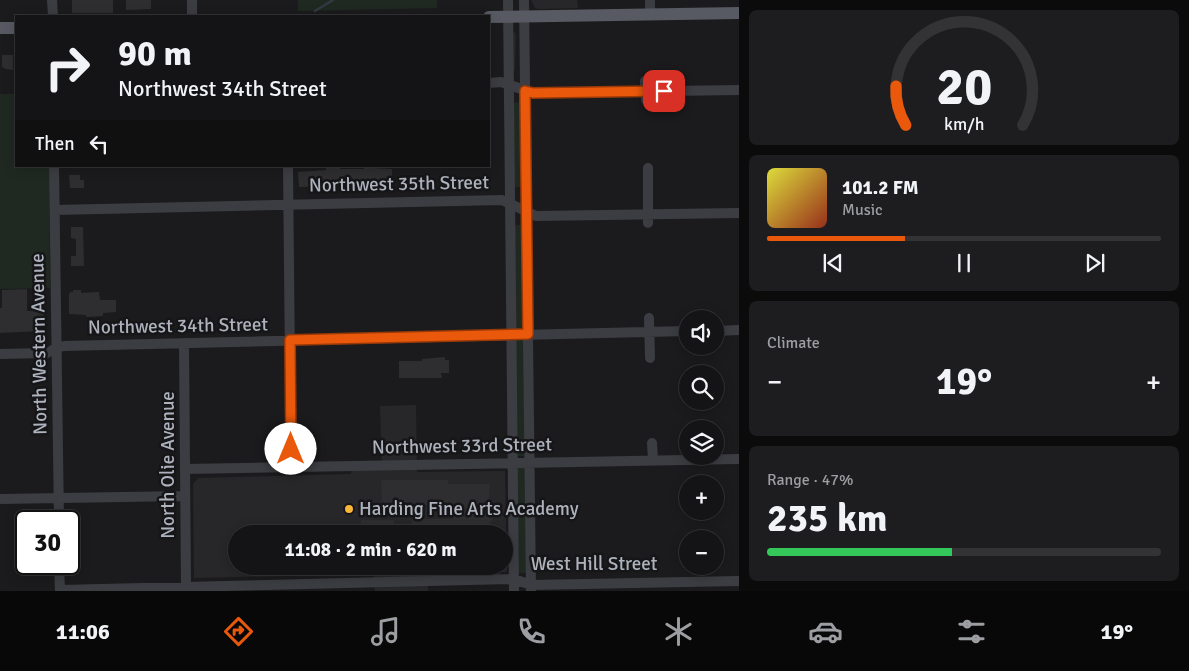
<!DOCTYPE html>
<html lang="en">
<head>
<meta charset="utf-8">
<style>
	:root { --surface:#141416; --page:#1d1d1f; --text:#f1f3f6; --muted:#9d9ea1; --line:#333335; --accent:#ea580c }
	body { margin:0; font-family:Signika,sans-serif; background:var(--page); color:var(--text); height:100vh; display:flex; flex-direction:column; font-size:19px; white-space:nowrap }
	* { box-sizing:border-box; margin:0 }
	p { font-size:16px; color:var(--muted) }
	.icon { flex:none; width:28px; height:28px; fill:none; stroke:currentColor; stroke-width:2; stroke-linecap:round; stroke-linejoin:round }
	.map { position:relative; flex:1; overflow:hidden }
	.sheet { display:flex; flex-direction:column; gap:10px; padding:10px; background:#0b0b0c; width:450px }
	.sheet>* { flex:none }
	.banner { position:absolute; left:15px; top:15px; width:475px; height:152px; border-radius:0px; box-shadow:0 2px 12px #0003,0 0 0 1px var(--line); background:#141416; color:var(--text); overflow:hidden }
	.tools { position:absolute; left:679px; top:310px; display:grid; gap:10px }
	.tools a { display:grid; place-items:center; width:45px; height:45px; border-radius:50%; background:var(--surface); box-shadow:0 2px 12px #0003,0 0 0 1px var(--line); font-size:25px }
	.speed { position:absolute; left:15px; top:510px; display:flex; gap:10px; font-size:25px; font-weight:700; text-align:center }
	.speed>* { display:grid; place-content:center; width:65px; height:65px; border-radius:50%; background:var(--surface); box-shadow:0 2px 12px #0003,0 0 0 1px var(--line); line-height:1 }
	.speed .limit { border:2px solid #111; border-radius:8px; background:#fff; color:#111 }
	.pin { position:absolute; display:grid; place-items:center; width:42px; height:42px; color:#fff; margin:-21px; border-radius:10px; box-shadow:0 2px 8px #0006 }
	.me { position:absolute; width:55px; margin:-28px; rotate:0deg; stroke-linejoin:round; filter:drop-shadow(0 0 4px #0008) }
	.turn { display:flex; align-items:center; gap:18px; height:105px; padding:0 20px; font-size:22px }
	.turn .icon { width:65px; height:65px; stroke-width:2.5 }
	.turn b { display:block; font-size:35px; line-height:42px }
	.then { display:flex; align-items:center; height:48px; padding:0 20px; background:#0003; gap:10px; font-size:19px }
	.big { font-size:38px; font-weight:700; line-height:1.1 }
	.sheet .card { flex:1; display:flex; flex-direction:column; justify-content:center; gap:8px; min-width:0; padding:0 18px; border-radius:8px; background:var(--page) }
	.sheet .dial { align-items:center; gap:0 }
	.dial svg { height:130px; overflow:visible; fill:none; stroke:var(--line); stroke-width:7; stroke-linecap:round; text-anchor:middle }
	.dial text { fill:var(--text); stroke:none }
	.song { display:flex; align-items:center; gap:15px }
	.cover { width:60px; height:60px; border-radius:8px; background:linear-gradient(135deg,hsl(60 70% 55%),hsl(10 70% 35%)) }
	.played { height:5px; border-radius:2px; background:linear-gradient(90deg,var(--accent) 35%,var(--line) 35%) }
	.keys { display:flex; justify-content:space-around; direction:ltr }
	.heat { display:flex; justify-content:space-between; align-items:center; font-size:28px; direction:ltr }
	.charge { height:8px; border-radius:4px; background:linear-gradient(90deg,#34c759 47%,var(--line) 0) }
	.trip { position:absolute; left:228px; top:525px; width:285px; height:50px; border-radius:25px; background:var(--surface); box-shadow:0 2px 12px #0003,0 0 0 1px var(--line); font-weight:700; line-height:50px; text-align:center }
	.menu { display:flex; height:80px; justify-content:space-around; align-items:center; background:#080809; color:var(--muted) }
	.menu .icon { width:35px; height:35px }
	.menu .selected { color:var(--accent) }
	.menu b { font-size:22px; color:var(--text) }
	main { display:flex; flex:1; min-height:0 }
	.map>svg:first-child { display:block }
	.built { fill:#27272a; fill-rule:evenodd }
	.green { fill:#202921 }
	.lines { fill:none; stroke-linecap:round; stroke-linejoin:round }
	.stream { stroke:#303a42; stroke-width:2.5 }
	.building { fill:#2e2e31 }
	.minor { stroke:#3c3d42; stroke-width:10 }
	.major { stroke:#575a62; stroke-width:12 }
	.route-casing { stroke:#983908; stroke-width:12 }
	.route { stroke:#ea580c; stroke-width:9 }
	.poi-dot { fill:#f8b638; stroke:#161618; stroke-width:2 }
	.labels { text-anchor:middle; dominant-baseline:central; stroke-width:5; stroke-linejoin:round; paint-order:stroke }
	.street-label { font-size:19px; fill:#adb2bd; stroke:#161618 }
	.poi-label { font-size:19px; fill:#adb2bd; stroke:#161618; text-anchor:start }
</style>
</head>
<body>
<main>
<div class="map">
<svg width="739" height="591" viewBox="0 0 739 591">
	<rect width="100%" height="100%" fill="#1b1b1d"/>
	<path class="built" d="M531,0H577L578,8L540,9L535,8Z
		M416,405L417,472L505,471L507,572L428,573V591H375L374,574L194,578L193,484L198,478L351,474L352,470H382L380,406ZM236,534H504V566H236Z"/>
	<path class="green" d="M298,0H437V8L298,11Z
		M513,32L516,33L515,71L513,70Z
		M0,94H16V166H49L50,288L0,289Z
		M520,102L521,103V187H514L513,103Z
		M516,225H522L524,329H515L514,227Z
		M515,339H525L526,456H517Z
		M516,468H527L528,573H517Z"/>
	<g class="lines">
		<path class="stream" d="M315,11L333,0"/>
	</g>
	<path class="building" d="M72,0H113V13H72Z
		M126,0H151V9L126,10Z
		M2,55H13V70L6,69L2,67Z
		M326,166H340V169H364V166H373V168L392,169V182H389L390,185H383V183H371V186H356V183H344V186L299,187L298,172L326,170Z
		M69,175H80V180H84V188H70Z
		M71,227H83L84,266H71V256H76V239L71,238Z
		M27,289V311H44V329H40V331L0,333V308H2V290Z
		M73,290H81V293L99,292L100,300H116V312L103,313V316L86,317V315L69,314V294L70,292H73Z
		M445,357V360H449V373H441L442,378H399V361H422V359Z
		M381,480H448V484H490L488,511L493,516V519L490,523V528L495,534H412V519H453V505H412V502H397V506H382Z
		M361,520H394V534H361Z"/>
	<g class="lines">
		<path class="minor" d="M52,0L53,16
			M192,0V16
			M508,0L514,591
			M524,0L531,590
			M650,0V14
			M645,81L646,100
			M489,83L501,82L533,93L739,90
			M54,166L59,521
			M288,166L291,467
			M648,168V223
			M55,210L502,200L536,216L739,213
			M649,318L650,358
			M715,331L739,330
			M184,343L186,586
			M0,354L47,353L56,348L64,346L688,331
			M652,443L653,460
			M185,469L739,459
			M0,499L185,496
			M59,564L60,591
			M60,590L514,579L531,585L739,581"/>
		<path class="major" d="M489,17L739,13
			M0,28H16"/>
	</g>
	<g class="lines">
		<defs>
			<path id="route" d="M291,449L290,340L528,334L525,91L533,93L664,91"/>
		</defs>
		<use href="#route" class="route-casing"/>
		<use href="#route" class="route"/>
	</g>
	<circle class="poi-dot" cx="349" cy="509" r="5"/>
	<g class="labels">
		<g class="street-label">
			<text transform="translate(399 184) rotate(-1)">Northwest 35th Street</text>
			<text transform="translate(178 326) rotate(-1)">Northwest 34th Street</text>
			<text transform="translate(39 344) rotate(-91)">North Western Avenue</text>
			<text transform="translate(462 446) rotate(-1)">Northwest 33rd Street</text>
			<text transform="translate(168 465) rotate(-90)">North Olie Avenue</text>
			<text x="594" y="564">West Hill Street</text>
		</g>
		<g class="poi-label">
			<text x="359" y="509">Harding Fine Arts Academy</text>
		</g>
	</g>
</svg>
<div class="tools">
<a><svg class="icon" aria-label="sound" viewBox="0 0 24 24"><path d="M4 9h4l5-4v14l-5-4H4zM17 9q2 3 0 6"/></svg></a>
<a><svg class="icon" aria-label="search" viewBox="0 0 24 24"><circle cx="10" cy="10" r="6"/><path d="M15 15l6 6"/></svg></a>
<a><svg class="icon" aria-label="layers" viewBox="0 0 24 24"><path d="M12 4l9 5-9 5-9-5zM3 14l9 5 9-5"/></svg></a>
<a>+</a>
<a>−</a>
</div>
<div class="speed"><div class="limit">30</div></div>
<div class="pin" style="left:664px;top:91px;background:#d93025"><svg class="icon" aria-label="arrive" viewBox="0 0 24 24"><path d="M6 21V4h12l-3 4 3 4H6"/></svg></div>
<svg class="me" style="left:291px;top:449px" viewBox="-20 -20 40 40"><circle r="19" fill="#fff"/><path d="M0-13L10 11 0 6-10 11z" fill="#ea580c"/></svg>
<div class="trip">11:08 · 2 min · 620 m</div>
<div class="banner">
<div class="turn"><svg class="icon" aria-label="right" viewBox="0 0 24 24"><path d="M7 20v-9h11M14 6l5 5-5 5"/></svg><div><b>90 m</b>Northwest 34th Street</div></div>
<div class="then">Then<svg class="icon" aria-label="left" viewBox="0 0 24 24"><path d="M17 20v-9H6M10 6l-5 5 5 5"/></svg></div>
</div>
</div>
<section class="sheet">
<div class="card dial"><svg viewBox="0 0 100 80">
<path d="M14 69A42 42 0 1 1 86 69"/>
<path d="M14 69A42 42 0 0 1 8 45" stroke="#ea580c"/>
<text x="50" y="56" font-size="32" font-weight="700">20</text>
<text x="50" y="72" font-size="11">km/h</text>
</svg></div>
<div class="card">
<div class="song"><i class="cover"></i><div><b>101.2 FM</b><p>Music</p></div></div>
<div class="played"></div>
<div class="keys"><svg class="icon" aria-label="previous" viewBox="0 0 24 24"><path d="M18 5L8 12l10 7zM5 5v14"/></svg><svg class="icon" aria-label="pause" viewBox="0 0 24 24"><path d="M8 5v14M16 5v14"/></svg><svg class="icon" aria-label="next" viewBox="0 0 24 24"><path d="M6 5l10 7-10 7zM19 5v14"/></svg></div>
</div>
<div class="card"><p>Climate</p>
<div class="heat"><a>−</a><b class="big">19°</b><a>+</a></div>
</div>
<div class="card"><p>Range · 47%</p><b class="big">235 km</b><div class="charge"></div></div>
</section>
</main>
<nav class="menu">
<b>11:06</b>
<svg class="icon selected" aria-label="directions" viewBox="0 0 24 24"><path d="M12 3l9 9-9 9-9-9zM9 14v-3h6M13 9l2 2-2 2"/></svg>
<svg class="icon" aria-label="music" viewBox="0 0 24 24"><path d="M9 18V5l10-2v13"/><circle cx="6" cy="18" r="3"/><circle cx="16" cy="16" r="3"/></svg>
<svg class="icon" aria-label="phone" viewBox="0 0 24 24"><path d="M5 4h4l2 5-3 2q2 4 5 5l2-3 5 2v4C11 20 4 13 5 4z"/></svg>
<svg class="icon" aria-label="climate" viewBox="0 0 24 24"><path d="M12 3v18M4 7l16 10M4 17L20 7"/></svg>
<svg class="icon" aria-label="car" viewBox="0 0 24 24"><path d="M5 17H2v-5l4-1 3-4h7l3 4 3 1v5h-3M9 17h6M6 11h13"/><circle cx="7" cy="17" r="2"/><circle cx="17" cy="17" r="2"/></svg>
<svg class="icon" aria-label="filters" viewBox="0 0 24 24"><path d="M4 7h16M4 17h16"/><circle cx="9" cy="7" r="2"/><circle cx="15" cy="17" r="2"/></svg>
<b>19°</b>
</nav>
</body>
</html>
